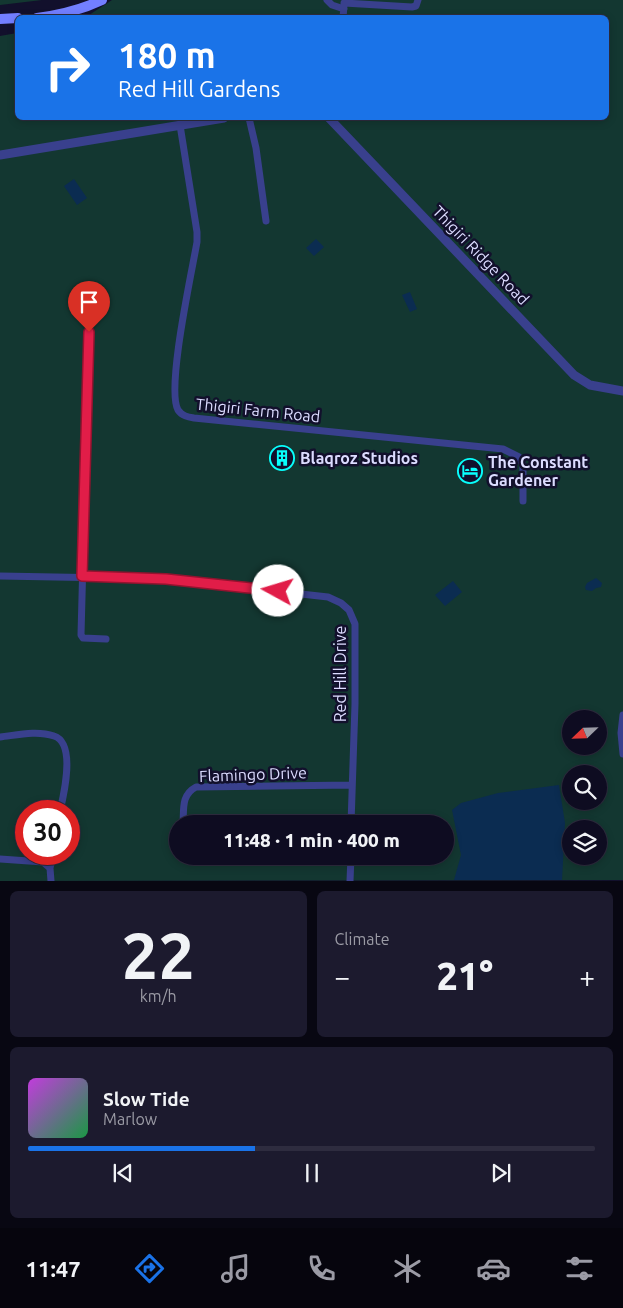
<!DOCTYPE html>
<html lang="en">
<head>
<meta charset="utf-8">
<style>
	:root { --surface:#0e0c21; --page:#1c1a2e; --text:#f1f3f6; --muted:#9b9ba5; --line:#2e2c3f; --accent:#1a73e8 }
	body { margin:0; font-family:Ubuntu,sans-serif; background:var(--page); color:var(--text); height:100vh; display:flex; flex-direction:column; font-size:19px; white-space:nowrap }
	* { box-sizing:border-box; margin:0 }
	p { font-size:16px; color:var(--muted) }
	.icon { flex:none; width:28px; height:28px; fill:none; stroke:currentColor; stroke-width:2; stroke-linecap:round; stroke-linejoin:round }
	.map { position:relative; height:881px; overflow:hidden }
	.panel { display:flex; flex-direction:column; gap:10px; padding:10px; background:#080712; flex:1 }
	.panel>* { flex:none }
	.hud { position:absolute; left:15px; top:15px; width:594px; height:105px; border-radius:8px; box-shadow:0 2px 8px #0003,0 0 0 1px var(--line); background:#1a73e8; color:#fff; overflow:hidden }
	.needle { width:32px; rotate:247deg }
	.controls { position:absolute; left:562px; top:710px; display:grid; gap:10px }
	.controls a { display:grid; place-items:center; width:45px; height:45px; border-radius:50%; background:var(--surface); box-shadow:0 2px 8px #0003,0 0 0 1px var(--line); font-size:25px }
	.speed { position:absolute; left:15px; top:800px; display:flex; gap:10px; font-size:25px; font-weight:700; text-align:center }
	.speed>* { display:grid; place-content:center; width:65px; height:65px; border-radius:50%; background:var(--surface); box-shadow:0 2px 8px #0003,0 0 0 1px var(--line); line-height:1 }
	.speed .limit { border:8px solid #d22; background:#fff; color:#111 }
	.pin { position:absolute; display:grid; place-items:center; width:42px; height:42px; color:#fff; margin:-51px -21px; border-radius:50% 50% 50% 0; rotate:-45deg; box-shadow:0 0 5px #0007 }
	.pin .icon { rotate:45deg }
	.me { position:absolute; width:55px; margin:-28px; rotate:276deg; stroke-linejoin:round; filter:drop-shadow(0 0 4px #0008) }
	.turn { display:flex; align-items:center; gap:18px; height:105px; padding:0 20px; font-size:22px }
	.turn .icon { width:65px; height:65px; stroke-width:2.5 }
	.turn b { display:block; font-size:35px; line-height:42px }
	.big { font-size:38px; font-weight:800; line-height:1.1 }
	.panel .card { flex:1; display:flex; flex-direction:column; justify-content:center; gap:8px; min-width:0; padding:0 18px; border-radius:8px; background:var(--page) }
	.panel .dial { align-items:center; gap:0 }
	.dial b { font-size:65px; line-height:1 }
	.song { display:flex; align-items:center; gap:15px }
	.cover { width:60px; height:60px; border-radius:8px; background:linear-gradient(135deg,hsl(290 70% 55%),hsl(140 70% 35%)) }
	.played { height:5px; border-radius:2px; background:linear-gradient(90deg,var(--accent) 40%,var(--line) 40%) }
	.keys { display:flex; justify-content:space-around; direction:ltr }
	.heat { display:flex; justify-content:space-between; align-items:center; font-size:28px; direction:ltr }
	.panel .tiles { flex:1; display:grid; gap:10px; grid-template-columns:1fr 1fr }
	.card:last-child { grid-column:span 2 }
	.trip { position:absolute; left:169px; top:815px; width:285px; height:50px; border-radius:25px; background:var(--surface); box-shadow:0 2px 8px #0003,0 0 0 1px var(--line); font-weight:800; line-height:50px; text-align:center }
	.dock { display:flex; height:80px; justify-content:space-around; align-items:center; background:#06050d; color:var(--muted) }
	.dock .icon { width:35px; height:35px }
	.dock .active { color:var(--accent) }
	.dock b { font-size:22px; color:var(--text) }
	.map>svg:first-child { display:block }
	.green { fill:#133731; fill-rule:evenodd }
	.water { fill:#0b2c51 }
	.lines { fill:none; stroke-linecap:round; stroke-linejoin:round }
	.minor { stroke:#39408d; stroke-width:7 }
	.tertiary { stroke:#39408d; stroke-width:9 }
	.secondary { stroke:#737fff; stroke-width:10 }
	.route-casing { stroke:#92132f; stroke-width:12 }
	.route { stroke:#e11d48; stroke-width:9 }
	.labels { text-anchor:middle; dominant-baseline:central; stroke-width:5; stroke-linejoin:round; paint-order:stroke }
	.street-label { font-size:16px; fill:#dcdcff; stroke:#12102c }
	.poi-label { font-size:16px; font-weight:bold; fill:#dcdcff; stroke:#12102c; text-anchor:start }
</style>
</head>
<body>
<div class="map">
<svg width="623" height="881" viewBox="0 0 623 881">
	<rect width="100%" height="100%" fill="#12102c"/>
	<path class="green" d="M0,0H42L0,5Z
		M112,0H623V880L0,881V36L17,33L18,118H606V18L86,17ZM571,719H599V746H571ZM571,774H599V801H571ZM26,811H69V854H26ZM178,824H445V856H178ZM571,829H599V856H571Z"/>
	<path class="water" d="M74,179L87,198L77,205L64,186Z
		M316,239L324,247L314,256L306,248Z
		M410,292L417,309L410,312L402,295Z
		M596,578L602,583L601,587L596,588L592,591L586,590L585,587L587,583Z
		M453,581L462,592L445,606L435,595Z
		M559,785L565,823L562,880H454L461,855L452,810L461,803L498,793Z"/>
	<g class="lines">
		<path class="minor" d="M327,0L332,5L344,9
			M344,3L412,7L416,6L418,0
			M343,18L344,5
			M249,118L256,148L266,221
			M180,125L197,232V242C192,271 166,389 178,410C182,416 188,417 194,418L503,449L519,457L523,465V501
			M89,332L81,635L83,638L106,639
			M0,576L166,579L328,597L341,603L349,610L355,624V704L351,824
			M623,715L621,733L623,754
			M0,737C17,735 37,730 54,736C76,743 64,794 60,811
			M183,824C184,809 181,795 196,787L352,785
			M0,859L43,862L50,868L51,881
			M50,868L53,854
			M350,881L351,856"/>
		<path class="tertiary" d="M329,118L574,375L590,385L623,391
			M0,155L224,118"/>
		<path class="secondary" d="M37,18C60,15 81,10 102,0
			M0,19L18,18"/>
	</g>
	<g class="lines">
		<defs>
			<path id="route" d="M89,332L82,576L166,579L278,591"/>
		</defs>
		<use href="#route" class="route-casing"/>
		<use href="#route" class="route"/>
	</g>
	<defs>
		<symbol id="building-ring" viewBox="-11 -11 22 22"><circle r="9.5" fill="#12102c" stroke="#08fffc" stroke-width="1.5"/><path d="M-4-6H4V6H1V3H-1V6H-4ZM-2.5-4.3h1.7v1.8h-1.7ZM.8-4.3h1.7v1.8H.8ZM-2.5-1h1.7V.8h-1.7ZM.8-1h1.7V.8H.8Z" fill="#08fffc"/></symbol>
		<symbol id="hotel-ring" viewBox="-11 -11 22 22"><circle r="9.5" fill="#12102c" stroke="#08fffc" stroke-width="1.5"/><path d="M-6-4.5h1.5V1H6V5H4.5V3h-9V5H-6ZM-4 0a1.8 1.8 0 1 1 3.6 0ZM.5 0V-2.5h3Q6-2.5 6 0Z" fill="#08fffc"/></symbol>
	</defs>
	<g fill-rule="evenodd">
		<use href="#building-ring" x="268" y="444" width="28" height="28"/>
		<use href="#hotel-ring" x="456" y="457" width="28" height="28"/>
	</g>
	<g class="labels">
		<g class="street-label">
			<text transform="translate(481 255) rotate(46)">Thigiri Ridge Road</text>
			<text transform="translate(258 410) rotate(6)">Thigiri Farm Road</text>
			<text transform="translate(340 674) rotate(-90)">Red Hill Drive</text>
			<text transform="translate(253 774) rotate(-2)">Flamingo Drive</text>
		</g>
		<g class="poi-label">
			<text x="300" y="458">Blaqroz Studios</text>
			<text x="488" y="462">The Constant<tspan x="488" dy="18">Gardener</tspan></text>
		</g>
	</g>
</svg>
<div class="controls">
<a><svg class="needle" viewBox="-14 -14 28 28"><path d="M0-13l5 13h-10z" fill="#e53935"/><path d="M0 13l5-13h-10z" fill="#9b9ba5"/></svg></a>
<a><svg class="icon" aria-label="search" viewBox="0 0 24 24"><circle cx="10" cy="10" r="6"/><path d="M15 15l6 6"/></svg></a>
<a><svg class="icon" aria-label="layers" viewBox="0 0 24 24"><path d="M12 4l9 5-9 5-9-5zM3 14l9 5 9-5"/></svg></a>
</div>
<div class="speed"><div class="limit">30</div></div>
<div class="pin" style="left:89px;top:332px;background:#d93025"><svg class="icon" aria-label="arrive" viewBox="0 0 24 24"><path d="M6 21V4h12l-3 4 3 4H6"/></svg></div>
<svg class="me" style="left:278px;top:591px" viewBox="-20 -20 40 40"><circle r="19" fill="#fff"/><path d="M0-13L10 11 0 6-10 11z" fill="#e11d48"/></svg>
<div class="trip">11:48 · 1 min · 400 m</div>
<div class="hud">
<div class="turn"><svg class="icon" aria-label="right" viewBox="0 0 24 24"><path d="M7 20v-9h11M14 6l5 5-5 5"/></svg><div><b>180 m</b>Red Hill Gardens</div></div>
</div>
</div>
<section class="panel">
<div class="tiles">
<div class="card dial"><b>22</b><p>km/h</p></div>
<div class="card"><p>Climate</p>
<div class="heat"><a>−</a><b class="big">21°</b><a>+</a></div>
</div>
<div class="card">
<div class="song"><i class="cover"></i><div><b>Slow Tide</b><p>Marlow</p></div></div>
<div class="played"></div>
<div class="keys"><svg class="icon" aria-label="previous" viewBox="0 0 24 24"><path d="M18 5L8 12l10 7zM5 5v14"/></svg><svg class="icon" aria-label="pause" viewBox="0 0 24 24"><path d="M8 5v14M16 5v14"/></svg><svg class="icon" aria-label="next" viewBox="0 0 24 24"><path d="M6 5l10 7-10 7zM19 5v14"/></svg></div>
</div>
</div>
</section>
<nav class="dock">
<b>11:47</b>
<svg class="icon active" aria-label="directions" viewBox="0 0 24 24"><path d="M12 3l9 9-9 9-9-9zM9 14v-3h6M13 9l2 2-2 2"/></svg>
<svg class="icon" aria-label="music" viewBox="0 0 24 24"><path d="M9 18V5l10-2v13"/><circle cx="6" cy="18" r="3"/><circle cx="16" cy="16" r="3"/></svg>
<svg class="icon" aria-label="phone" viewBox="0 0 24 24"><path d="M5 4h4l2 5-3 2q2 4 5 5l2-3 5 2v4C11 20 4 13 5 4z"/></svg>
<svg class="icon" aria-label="climate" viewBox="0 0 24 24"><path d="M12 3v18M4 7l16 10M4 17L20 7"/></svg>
<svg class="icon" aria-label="car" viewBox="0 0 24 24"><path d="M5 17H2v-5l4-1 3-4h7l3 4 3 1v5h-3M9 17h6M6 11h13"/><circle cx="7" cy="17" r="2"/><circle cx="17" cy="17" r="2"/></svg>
<svg class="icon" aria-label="filters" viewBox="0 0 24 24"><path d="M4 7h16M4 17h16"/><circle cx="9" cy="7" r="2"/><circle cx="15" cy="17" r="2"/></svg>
</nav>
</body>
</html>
